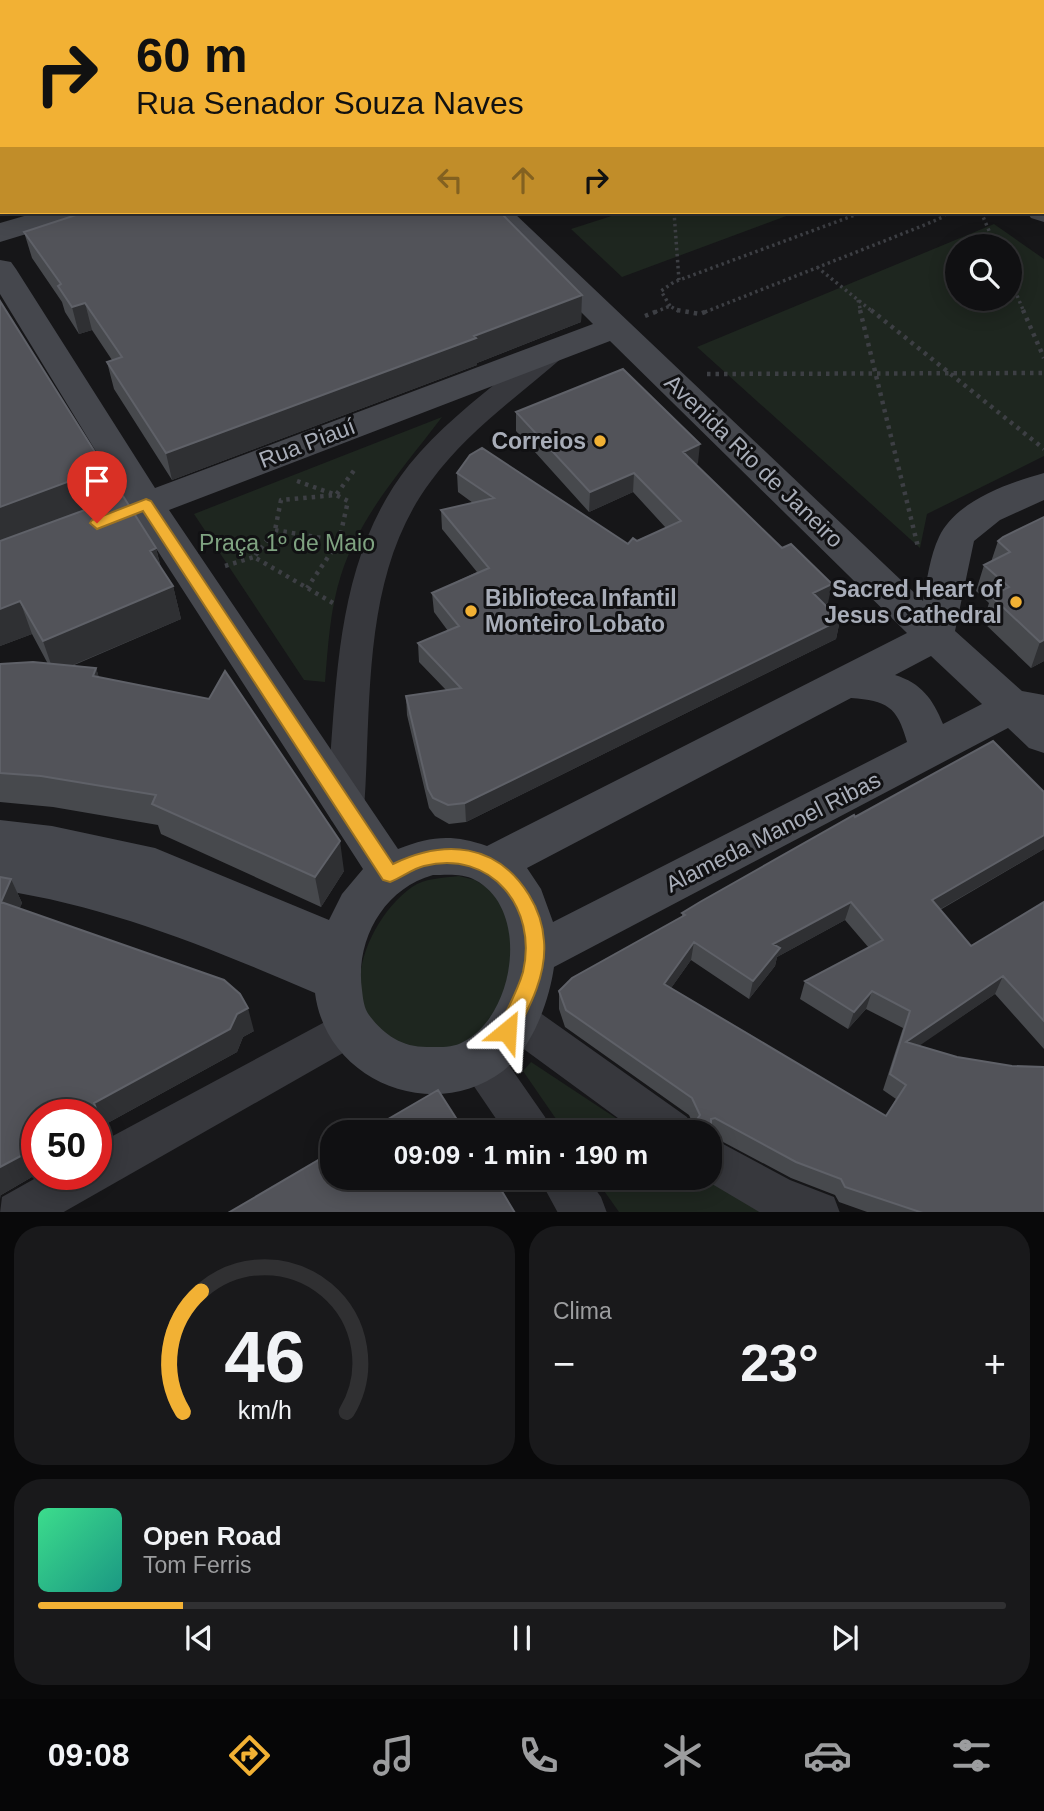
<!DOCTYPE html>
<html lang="pt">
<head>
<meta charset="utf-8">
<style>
	:root { --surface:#101012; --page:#19191b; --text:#f1f3f6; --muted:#9c9d9f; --line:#303032; --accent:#f2b134 }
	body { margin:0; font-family:Helvetica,sans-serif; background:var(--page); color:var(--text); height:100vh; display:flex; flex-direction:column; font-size:26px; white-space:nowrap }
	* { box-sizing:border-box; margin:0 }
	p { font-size:23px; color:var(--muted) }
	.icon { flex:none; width:38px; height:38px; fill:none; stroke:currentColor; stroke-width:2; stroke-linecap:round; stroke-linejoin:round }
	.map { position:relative; height:1212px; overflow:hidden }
	.sheet { display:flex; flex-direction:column; gap:14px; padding:14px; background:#09090a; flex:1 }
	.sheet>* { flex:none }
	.guide { position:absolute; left:0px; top:0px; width:1045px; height:214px; box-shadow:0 4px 18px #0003,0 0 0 2px var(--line); background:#f2b134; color:#111; overflow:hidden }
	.buttons { position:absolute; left:945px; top:234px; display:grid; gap:14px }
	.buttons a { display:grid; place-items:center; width:77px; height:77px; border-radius:50%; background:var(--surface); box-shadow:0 4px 18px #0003,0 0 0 2px var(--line); font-size:35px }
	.speed { position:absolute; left:21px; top:1099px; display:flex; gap:14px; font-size:35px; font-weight:700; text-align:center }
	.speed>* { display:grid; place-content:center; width:91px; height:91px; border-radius:50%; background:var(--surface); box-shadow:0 4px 18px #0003,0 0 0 2px var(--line); line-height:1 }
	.speed .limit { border:10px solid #d22; background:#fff; color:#111 }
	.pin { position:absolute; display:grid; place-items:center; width:60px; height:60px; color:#fff; margin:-72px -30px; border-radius:50% 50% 50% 0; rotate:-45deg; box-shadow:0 0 7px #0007 }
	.pin .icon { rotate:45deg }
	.me { position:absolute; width:77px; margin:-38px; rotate:27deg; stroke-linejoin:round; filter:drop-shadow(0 0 5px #0008) }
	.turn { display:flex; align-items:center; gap:24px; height:147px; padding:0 21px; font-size:32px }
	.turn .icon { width:91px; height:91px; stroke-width:2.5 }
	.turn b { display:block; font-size:49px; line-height:60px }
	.lanes { display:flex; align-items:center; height:66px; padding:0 21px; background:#0003; justify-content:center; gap:35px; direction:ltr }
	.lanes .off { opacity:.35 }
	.big { font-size:52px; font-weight:800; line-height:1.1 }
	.sheet .card { flex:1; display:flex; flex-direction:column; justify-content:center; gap:10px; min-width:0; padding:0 24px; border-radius:28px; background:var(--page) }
	.sheet .dial { align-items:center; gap:0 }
	.dial svg { height:182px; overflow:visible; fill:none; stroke:var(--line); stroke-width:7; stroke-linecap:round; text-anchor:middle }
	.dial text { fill:var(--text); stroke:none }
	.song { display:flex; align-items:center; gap:21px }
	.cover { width:84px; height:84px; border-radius:10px; background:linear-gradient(135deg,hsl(150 70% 55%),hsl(170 70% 35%)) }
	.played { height:7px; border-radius:4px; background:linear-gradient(90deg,var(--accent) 15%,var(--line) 15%) }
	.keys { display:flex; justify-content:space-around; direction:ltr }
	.heat { display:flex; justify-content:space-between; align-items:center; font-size:38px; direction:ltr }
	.sheet .tiles { flex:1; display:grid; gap:14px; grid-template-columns:1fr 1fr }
	.card:last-child { grid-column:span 2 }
	.trip { position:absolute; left:320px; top:1120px; width:402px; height:70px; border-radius:28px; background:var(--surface); box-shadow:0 4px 18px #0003,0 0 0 2px var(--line); font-weight:800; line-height:70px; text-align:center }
	.dock { display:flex; height:112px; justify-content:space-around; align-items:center; background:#060607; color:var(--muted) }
	.dock .icon { width:49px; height:49px }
	.dock .active { color:var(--accent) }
	.dock b { font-size:32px; color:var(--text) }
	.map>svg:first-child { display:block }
	.green { fill:#1e261f; fill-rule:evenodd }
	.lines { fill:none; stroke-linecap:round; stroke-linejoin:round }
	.path-far1 { stroke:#3d3f44; stroke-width:3.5; stroke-dasharray:2.5 3.5; stroke-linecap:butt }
	.path { stroke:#3d3f44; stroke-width:4.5; stroke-dasharray:3.5 5; stroke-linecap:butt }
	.street { fill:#37383d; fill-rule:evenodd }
	.secondary { fill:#45474d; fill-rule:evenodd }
	.wall { fill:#47494d; fill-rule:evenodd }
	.shaded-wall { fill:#2f3033 }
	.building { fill:#525359; stroke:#5f6168; stroke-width:2; fill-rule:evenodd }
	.route { fill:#f2b134; stroke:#9d7322; stroke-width:2 }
	.poi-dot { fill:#f2b134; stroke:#111113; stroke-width:2.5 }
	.labels { text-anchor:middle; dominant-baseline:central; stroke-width:6; stroke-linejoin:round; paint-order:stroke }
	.poi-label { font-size:23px; font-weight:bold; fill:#a8adb8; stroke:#111113; text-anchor:end }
	.street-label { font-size:23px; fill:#a8adb8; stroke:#111113 }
	.park-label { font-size:23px; fill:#7fa381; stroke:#111113 }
</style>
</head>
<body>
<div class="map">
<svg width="1044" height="1213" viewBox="0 0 1044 1213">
	<rect width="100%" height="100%" fill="#161618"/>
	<path class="green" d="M624,212H797L622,277L571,229Z
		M994,224L1044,259V456L927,514L920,548L697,347ZM957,247H1010V299H957Z
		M442,417C405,466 360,515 341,575C330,609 328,647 325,682L304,680L194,514Z
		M459,876L475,880L496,893L517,933L503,997L481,1038L440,1055L387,1042C379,1031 366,1018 363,1006C350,966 378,911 412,887C425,878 443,878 459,876Z
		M531,1062L637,1132H565L523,1071Z
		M595,1178H704L764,1212H619Z"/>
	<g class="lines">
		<path class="path-far1" d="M674,212L679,280
			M981,212L996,247
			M817,267L873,312
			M1010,279L1024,312
			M858,300L861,312
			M670,306L661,291L674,282L863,212
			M655,312L670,306L680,312
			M705,312L922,226L943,217L946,212"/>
		<path class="path" d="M677,310L700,314L710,310
			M860,310L918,547
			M871,310L1044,449
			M1023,310L1044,358
			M645,316L660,310
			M707,374L1044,373
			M297,481L336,495L355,469
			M275,530L339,541L307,588
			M225,566L254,557
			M333,603L254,557L275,530L281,500L336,495L348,501L339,541L352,543"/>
		<path class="street" d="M553,342L563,345L567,351L563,357C518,396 466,433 431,481C361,574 372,700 364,810L358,821L345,825L332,821L326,810C338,691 331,564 409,465C446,419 498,383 543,345Z
			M514,999L529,1005L687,1117L694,1132H637L499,1031L493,1018L499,1005Z
			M349,1009L364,1015L370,1028L364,1041L62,1213H0L2,1197L43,1174H96V1145Z
			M480,1039L495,1045L545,1117L552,1132H505L465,1073L459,1059L465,1045Z
			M710,1137L790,1180L834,1197L840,1213H761L702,1178H710Z
			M539,1178H587L601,1197L607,1213H558Z"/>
		<path class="secondary" d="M268,0H294V2H269Z
			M727,0H757L726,2Z
			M1043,151H1044V169H1043Z
			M1044,204V222L1031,218L1027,212H1043Z
			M38,212H83L79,218L0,242V223Z
			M481,212H513L923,601C927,580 930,556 939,537C956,501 1008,483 1044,473V500L1000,520L974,541L955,631L1022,691L1044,695V753L1029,748L1008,728L554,967C549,1002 532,1049 503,1071C433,1124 326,1081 315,993C212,949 112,907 0,890V820L52,826L155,848L329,920L342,894L363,869L139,522L123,527L110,523L105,514L110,505L125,499L0,294V260L11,262L16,269L155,488L593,324ZM610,341L907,633L487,846C452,834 432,836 398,849L169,510ZM931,656L982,704L943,724C933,699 921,683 895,675ZM851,698C887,701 897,706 907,742L553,922L541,889L527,868ZM433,875C446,875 463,873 475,880C531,909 515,1016 463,1042C453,1048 438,1047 427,1047C402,1047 384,1035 369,1015C364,1008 363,999 362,990C355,941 383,889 433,875Z"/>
	</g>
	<path class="wall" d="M313,0H663L657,2H315Z
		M797,0H1044V124H1043V2H800Z
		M24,232L582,295L581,322L477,363V365L172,480L114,389L107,362L112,360L92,330L79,334L65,312L62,302L32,258Z
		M0,301L105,468L114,499L156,548L161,568L173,586L181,619L72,666L96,668L99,678L344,871L321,907L161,834L158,825L53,807L0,802V664H48L32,634L0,646Z
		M516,412L698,463L696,464L828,603L825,605L840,620L836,639L466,822L449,824L435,816L429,808L407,715L406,696L446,690L419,662L418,643L448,631L434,612L432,593L477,572L442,529L441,510L473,503L458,492L457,473L628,544L666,528L633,492L589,512L516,431Z
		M1044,517V661L1031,668L983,622L989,603L976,591L984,565L991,562L998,541Z
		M855,817L1044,849L940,910L971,946L1044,902V1049L995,994L919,1045L1044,1213H870L839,1202L835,1195L791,1178L710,1135V1132H695L696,1130L689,1115L565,1027L559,1009V991L682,917V913ZM845,920L869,948L805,981L800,999L848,1029L866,1009L903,1028L883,1090L896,1099L886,1116L671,988L691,960L749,999L775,966L777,957Z
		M11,879L22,903L19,909L254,1031L243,1037L237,1052L104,1125L108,1136L37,1115V1174L1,1195Z"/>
	<path class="shaded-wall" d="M586,0H615V2H580Z
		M617,0H663L657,2H617Z
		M1043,104H1044V124H1043Z
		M0,164H2V192L0,193Z
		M582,295L581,322L477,363V365L172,480L166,453Z
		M85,303L92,330L79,334L72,307Z
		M700,444L698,463L681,471L683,452Z
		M105,468L114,501L0,544V507Z
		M634,473L633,492L589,512L590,492Z
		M156,548L164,581L150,551Z
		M832,584L828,603L809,612L813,593Z
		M173,586L181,619L54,673L43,641Z
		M20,601L32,634L0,646V609Z
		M840,620L836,639L466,822L465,803Z
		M1044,640V661L1031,668L1040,642Z
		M96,668L106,700L93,676Z
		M1044,835V849L925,918L932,900Z
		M340,841L344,871L321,907L315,877Z
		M11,879L22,903L12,927L1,902Z
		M851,902L845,920L777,957L775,966L749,999L753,981L773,944Z
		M694,942L691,960L662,1001L664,984Z
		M1003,976L995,994L900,1059L906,1042Z
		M872,991L866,1009L848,1029L854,1012Z
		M248,1008L254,1031L243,1037L237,1052L104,1125L108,1136L96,1143V1115L94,1103L237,1014Z
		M30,1151L37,1163V1174L1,1195L0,1199V1167Z"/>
	<path class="building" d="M0,0H258L260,2H2V164H0Z
		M335,0H586L580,2H337Z
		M830,0H1044V104H1043V2H832Z
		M85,212H500L582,295L474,336L476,338L166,453L107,362L122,357L85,303L72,307L58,286L61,284L24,232Z
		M0,301L105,468L0,507Z
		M623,369L700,444L683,452L782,548L791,544L832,584L813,593L840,620L465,803L448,805L433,798L428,789L406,696L461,688L418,643L459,626L432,593L489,568L441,510L494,498L457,473L470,455L482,448L628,544L633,538L637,541L681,521L634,473L590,492L516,412Z
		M123,496L156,548L150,551L173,586L43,641L20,601L0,609V541Z
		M1044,517V640L1040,642L991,596L1009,587L984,565L1010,552L998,541L1003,537Z
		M33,662L96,668L93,676L209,699L225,671L340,841L315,877L152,804L156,795L41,776L0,773V664Z
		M993,741L1044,792V835L932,900L971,946L1044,902V1021L1003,976L906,1042L957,1057L1012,1066L1044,1067V1213H923L845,1187L841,1179L796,1162L715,1118L711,1119V1126L698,1118L700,1115L692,1098L566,1010L559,991L572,978L685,915L682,913L700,902L854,815L855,817ZM851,902L883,940L805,981L854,1012L872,991L910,1011L890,1074L906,1085L886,1116L664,984L694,942L753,981L780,948L773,944Z
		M0,877L11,879L1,902L224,980L240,994L248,1008L237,1014L230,1029L94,1103L98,1114L96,1115H37V1151H30L0,1167Z
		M438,1090L465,1132H366Z
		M332,1152V1178H494L515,1213H228Z"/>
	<path class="route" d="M146,499L151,501L393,864C445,839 497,843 529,895C537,908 543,925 544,941C547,975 529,1008 514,1037L507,1040L500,1037L497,1031C506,1011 517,993 523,972C538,908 491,849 424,866C412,869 401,878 390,882L383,880L143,511L97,529L90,523L92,520Z"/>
	<g class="poi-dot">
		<circle cx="600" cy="441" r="7"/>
		<circle cx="1016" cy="602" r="7"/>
		<circle cx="471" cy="611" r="7"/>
	</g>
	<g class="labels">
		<g class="poi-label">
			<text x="586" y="441">Correios</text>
			<text x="1002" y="589">Sacred Heart of<tspan x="1002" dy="26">Jesus Cathedral</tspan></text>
			<text x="485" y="598" text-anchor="start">Biblioteca Infantil<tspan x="485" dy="26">Monteiro Lobato</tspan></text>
		</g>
		<g class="street-label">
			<text transform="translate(307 443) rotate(-21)">Rua Piauí</text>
			<text transform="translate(754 461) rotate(44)">Avenida Rio de Janeiro</text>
			<text transform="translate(773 832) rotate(-27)">Alameda Manoel Ribas</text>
		</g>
		<g class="park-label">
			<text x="287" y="543">Praça 1º de Maio</text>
		</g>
	</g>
</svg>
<div class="buttons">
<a><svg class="icon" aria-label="search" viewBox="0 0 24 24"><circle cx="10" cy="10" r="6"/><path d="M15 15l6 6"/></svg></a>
</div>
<div class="speed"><div class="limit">50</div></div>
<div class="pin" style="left:97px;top:523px;background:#d93025"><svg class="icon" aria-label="arrive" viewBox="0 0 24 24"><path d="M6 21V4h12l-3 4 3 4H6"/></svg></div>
<svg class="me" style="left:507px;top:1031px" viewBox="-20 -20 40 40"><path d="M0-17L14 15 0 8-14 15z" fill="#f2b134" stroke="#fff" stroke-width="4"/></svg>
<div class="trip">09:09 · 1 min · 190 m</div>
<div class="guide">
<div class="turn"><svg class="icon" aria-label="right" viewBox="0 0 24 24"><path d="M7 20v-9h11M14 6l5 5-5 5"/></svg><div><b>60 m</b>Rua Senador Souza Naves</div></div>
<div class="lanes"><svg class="icon off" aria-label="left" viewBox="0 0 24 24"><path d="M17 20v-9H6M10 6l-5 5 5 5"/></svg><svg class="icon off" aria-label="ahead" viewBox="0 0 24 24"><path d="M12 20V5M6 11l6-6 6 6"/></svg><svg class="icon" aria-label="right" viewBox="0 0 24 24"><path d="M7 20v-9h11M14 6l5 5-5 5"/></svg></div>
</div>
</div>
<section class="sheet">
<div class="tiles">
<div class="card dial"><svg viewBox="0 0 100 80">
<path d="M14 69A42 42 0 1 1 86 69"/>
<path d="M14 69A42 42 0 0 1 22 16" stroke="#f2b134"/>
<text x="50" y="56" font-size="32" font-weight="700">46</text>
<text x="50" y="72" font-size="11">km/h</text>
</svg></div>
<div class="card"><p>Clima</p>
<div class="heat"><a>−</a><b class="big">23°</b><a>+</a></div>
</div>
<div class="card">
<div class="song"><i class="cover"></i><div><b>Open Road</b><p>Tom Ferris</p></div></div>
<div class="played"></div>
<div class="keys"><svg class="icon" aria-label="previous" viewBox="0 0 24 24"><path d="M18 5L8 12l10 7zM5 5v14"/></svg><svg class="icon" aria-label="pause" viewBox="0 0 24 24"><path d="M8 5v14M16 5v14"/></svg><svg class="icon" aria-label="next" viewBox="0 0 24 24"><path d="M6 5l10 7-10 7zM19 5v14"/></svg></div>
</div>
</div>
</section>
<nav class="dock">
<b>09:08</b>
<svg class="icon active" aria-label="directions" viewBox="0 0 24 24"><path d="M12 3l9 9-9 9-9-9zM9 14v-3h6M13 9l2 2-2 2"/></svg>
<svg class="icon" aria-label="music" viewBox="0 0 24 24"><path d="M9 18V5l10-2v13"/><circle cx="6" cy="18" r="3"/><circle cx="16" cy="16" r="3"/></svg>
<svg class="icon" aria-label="phone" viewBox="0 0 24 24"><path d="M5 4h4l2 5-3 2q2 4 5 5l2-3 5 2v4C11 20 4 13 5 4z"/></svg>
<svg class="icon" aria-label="climate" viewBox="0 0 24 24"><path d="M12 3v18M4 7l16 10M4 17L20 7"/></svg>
<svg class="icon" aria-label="car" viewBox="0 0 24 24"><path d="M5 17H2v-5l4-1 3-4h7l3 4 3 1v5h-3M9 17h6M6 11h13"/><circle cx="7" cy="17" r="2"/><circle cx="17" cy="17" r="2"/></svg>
<svg class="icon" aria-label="filters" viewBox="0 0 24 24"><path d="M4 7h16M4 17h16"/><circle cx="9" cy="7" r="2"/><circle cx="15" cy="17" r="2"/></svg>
</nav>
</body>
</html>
